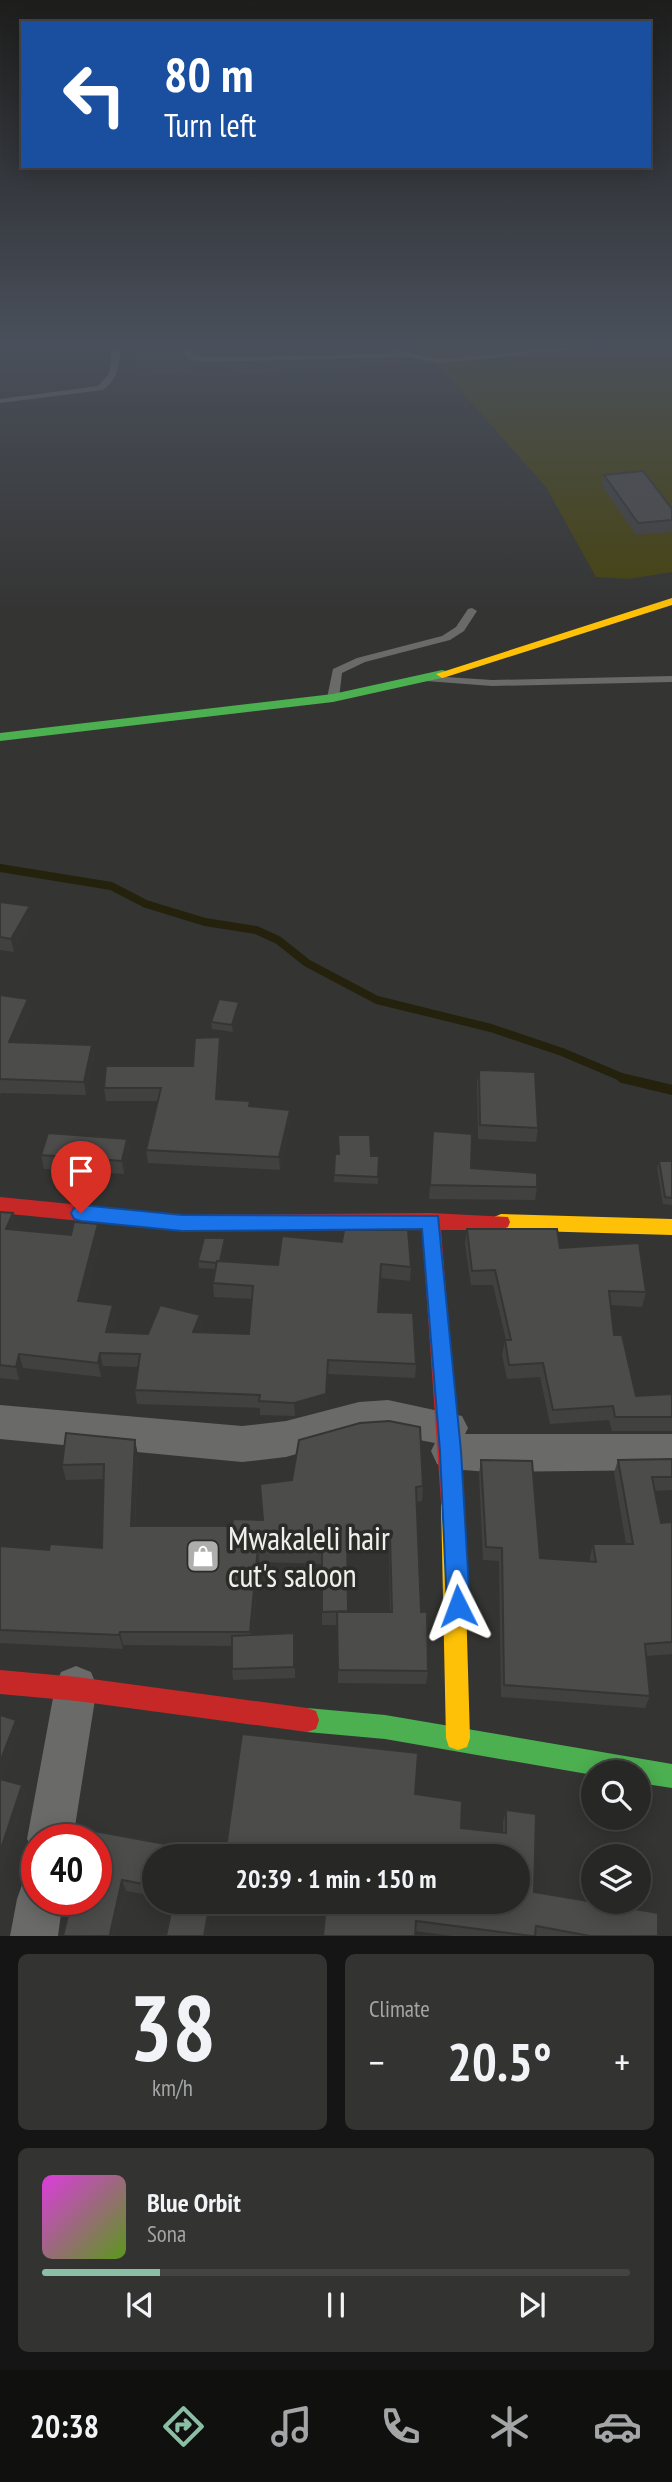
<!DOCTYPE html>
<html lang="en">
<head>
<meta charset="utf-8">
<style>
	:root { --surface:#272726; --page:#333332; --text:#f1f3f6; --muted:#a4a5a7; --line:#434443; --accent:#8abfa5 }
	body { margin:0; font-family:"PT Sans Narrow",sans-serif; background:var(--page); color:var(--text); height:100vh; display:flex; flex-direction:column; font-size:26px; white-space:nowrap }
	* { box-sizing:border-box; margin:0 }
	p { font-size:23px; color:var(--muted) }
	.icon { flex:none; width:38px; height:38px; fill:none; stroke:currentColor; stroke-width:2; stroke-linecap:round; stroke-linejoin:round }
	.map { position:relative; height:1936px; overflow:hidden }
	.sheet { display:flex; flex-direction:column; gap:18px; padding:18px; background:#151515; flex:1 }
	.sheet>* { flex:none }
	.banner { position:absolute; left:21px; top:21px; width:630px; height:147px; border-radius:0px; box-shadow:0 4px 18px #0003,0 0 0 2px var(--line); background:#1a4fa0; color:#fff; overflow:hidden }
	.fabs { position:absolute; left:581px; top:1760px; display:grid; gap:14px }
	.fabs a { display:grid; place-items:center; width:70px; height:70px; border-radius:50%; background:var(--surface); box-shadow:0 4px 18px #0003,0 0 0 2px var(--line); font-size:35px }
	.speed { position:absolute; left:21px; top:1824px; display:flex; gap:14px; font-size:35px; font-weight:700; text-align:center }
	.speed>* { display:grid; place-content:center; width:91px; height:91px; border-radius:50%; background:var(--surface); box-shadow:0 4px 18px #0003,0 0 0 2px var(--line); line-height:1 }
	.speed .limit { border:10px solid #d22; background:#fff; color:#111 }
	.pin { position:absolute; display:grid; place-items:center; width:60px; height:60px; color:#fff; margin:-72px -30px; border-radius:50% 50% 50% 0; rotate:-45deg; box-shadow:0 0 7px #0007 }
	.pin .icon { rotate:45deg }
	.me { position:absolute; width:77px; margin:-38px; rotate:357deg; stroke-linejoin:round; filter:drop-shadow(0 0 5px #0008) }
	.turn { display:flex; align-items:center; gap:24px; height:147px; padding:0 28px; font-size:32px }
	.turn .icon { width:91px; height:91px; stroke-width:2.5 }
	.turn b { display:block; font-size:49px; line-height:60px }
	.big { font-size:52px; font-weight:800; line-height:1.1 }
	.sheet .card { flex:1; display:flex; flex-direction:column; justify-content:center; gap:10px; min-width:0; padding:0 24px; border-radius:10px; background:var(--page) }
	.sheet .dial { align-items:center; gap:0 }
	.dial b { font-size:91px; line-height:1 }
	.song { display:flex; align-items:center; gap:21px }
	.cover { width:84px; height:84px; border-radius:10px; background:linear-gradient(135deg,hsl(300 70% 55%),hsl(90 70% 35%)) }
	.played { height:7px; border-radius:4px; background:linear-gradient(90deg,var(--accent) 20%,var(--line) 20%) }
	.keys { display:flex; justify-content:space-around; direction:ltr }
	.heat { display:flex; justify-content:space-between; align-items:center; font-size:38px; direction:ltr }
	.sheet .tiles { flex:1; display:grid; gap:18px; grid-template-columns:1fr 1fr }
	.card:last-child { grid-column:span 2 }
	.trip { position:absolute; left:142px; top:1844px; width:388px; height:70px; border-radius:35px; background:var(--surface); box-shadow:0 4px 18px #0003,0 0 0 2px var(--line); font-weight:800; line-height:70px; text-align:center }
	.dock { display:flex; height:112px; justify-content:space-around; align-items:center; background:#10100f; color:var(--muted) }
	.dock .icon { width:49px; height:49px }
	.dock .active { color:var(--accent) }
	.dock b { font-size:32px; color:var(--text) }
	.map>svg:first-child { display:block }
	.built { fill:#3c3b34 }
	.green { fill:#47430e }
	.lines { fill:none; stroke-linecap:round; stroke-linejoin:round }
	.stream-far1 { stroke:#24220c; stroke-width:8 }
	.stream { stroke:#24220c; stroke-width:10 }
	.lane { fill:#6a6a69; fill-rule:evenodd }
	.street { fill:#6a6a69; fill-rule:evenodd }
	.fast { fill:#4caf50; fill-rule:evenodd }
	.slow { fill:#ffc107; fill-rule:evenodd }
	.jam { fill:#c62828; fill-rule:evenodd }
	.wall { fill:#414140; fill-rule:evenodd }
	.shaded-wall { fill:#353534 }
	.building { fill:#4c4c4b; stroke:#353534; stroke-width:2 }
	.route { fill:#1a73e8; stroke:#114b97; stroke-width:2 }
	.labels { text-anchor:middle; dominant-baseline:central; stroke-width:7; stroke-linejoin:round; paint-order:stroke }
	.near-poi-label { font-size:32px; fill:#efefed; stroke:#2b2b28; text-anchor:start }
</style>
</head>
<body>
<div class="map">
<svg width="672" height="1936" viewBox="0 0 672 1936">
	<rect width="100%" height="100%" fill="#343433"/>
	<path class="built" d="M133,343H672V572L628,579L596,577L546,487L436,363L199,377L184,373L137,376Z"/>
	<path class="green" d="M408,343H672V572L628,579L596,577L546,487L436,363Z"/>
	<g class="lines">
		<path class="stream-far1" d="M0,868L111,886L146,904L205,922L256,930L278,940L307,963L377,1000L491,1028L562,1052L626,1079"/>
		<path class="stream" d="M622,1078L672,1090"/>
		<path class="lane" d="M113,343H121C120,362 119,378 103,390L0,403V399L98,386L109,374Z
			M180,343H188L194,355L204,358L398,353L379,343H389L411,353L441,359L609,343H634L630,345L441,363L408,357L204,362L188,359Z
			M472,608L477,611L464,631L450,640L365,662L342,673L339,698L333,701L327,698L333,669L357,658L442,636L456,627L468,609Z
			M430,676L492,680L672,676V682L492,686L426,681V677Z"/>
		<path class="street" d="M388,1400L462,1416L468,1428L465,1434H672V1470L489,1472L450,1469L437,1464L431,1451L435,1443L388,1434L359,1436L286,1457L242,1462L0,1439V1405L242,1426L286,1421L359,1402Z
			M76,1666L91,1672L97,1687L73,1839H37V1856L27,1839L55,1687L61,1672Z
			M37,1877V1899H63L58,1936H10L17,1899L23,1882Z"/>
		<path class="fast" d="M442,670L446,671V677L333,702L0,741V733L333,694Z
			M307,1708L385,1715L672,1764V1788L639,1783V1773H593V1775L385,1739L307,1732L298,1729L295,1720L298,1711Z"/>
		<path class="slow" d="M672,598V605L446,677L442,678L436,674Z
			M501,1214L672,1219V1235L501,1230L494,1227L492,1222L494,1217Z
			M452,1492L460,1496L463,1503L470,1738L467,1747L458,1750L449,1747L446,1738L441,1503L444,1496Z"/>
		<path class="jam" d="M0,1197L182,1215L431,1213L508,1217L510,1222L508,1227L501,1230H441L463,1503L460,1510L452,1514L444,1510L441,1503L422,1230L182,1231L0,1213Z
			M0,1670L77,1677L307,1708L316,1711L319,1720L316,1729L307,1732L77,1701L0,1694Z"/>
	</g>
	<path class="wall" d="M604,475L672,509V532L636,535L602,486Z
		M0,902L32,920L14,952L0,950Z
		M0,995L28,999L31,1012L18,1042L92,1045L94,1058L86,1095L1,1093L0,1095Z
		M240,1009L233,1032L212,1029L211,1022Z
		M220,1037L221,1050L218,1099L251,1106L290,1110V1123L280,1170L148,1163L146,1150L158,1101H106L104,1088L193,1066Z
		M479,1070L538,1128L536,1142L478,1139L477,1083Z
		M433,1131L471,1168L537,1187L535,1200L429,1199Z
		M127,1139L129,1152L124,1174L44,1169L41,1155Z
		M371,1156H379L378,1184L334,1182V1175Z
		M659,1161H672V1205L663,1204L657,1168Z
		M0,1212L17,1227L16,1230L100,1238L85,1302L116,1319L112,1333L148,1334L200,1315L202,1328L200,1332L249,1334L252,1299L214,1297L213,1283L215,1269L199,1268L198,1261L225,1238L226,1244L222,1261L278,1265L282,1236L411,1267L410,1281L381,1278L379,1312L416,1364L415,1378L328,1374L326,1408L295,1416L260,1415V1408L137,1404L135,1390L138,1367L103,1366L101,1377L23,1368L19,1380L0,1378Z
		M467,1229L560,1248L646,1292L642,1307L611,1305L614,1335L636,1396L672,1394V1431H612L609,1420L550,1424L540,1377L507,1379L502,1355L505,1340H506L493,1285H471L465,1244Z
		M138,1455L135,1526H232L423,1486L422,1501L416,1502L421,1612L428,1671L426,1684L338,1683L337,1625H322V1564L259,1562L253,1635L295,1644V1678L233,1680L232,1669V1646L123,1645V1649L0,1643V1546L49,1550L102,1548L104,1479L66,1480L62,1465ZM347,1551H389L390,1612H348Z
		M672,1459V1490L655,1491L661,1523L672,1522V1654L647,1656L650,1696L645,1708L501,1697L499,1561L483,1560L479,1474L481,1460L540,1558L590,1562V1557L593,1544H626L614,1473L618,1460Z
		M415,1794L461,1828L503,1833V1822L506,1810L534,1892L658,1936H452L415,1931L325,1916L249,1902H518L154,1857V1896L126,1891L116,1935L63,1936L96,1839L225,1855Z"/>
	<path class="shaded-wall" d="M30,906L32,920L14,952L11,939Z
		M28,999L31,1012L13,1055L9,1042Z
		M239,1002L240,1009L233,1032L232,1025Z
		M220,1037L221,1050L217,1111L216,1099Z
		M92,1045L94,1058L86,1095L84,1082Z
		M290,1110V1123L280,1170L279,1157Z
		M127,1139L129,1152L124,1174L122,1161Z
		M13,1213L17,1227L10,1243L6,1229Z
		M98,1224L100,1238L82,1315L78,1301Z
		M225,1238L226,1244L220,1270V1263Z
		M113,1305L116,1319L109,1346L106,1332Z
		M200,1315L202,1328L195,1345L193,1332Z
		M100,1353L103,1366L101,1377L98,1363Z
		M19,1354L23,1368L19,1380L16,1367Z
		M328,1360L326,1408L295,1416L294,1403Z
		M135,1440L138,1455L134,1541L131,1526Z
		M258,1547L259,1562L252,1646L250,1632Z
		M120,1632L123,1645V1649L119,1635Z
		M16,1720L21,1731L0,1787V1762Z
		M22,1785L27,1795L0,1879V1852Z
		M122,1880L126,1891L116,1936L110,1934Z
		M210,1902H214L208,1936H204Z"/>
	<path class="building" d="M643,471L672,509V520L638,523L604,475Z
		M0,902L30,906L11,939L0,937Z
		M0,995L28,999L9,1042L92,1045L84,1082L0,1079Z
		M219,999L239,1002L232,1025L211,1022Z
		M220,1037L216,1099L250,1101L249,1106L290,1110L279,1157L146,1150L161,1088H104L106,1066H193L195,1038Z
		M479,1070L535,1072L538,1128L480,1125Z
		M433,1131L472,1134L471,1168L537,1173V1187L430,1185Z
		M48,1133L127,1139L122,1161L41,1155Z
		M338,1135H370L371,1156H379L378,1177L334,1175L335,1154H339Z
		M659,1161H672V1198L665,1197Z
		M0,1212L13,1213L6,1229L71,1235L74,1222L98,1224L78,1301L113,1305L106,1332L148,1334L160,1305L200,1315L193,1332L249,1334L253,1286L213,1283L217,1261L278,1265L282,1236L342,1242L344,1230H408L411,1267L381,1264L378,1312L413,1313L416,1364L328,1360L326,1394L294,1403L259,1401L260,1395L135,1390L140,1354L100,1353L98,1363L19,1354L16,1367L0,1365Z
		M467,1229H557L560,1248L639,1243L646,1292L609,1291L614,1335H622L636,1396L672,1394V1417H615L613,1406L553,1410L543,1363L509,1365L505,1340H511L495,1270L472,1271Z
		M204,1238H225L220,1261H217L216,1263L198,1261Z
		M389,1421L420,1427L423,1486L416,1487L421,1612H427L428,1671L338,1670L337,1612H392L390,1536H347L348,1611L322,1612V1550L258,1547L250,1632H120L119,1635L0,1630V1546L49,1550L50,1544L102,1548L104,1464L62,1465L66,1433L135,1440L131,1526H232L233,1519L263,1520L260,1484L292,1480L299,1440L360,1423Z
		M672,1459V1477H652L661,1523L672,1522V1642L645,1644L650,1696L504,1685L502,1548L486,1547L481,1460L532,1461L540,1558L596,1562L593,1544H633L618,1460Z
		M294,1633V1667L232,1669V1636Z
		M0,1715L16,1720L0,1762Z
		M242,1734L418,1753L415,1794L462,1801L461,1828L506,1833V1810L536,1814L534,1892L658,1913V1936H590L536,1926L535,1936H532L416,1921L415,1936H323L326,1906L305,1902H518V1857H154V1886L122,1880L110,1934L119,1936H63L72,1899H96V1839H87L89,1830L225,1855Z
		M0,1779L22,1785L0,1852Z
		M173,1902H210L204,1936H166Z"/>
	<linearGradient id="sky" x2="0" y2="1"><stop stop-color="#1d1d1c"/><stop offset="0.56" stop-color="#4a505b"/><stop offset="1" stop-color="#4a505b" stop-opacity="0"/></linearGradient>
	<rect width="672" height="614" fill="url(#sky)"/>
	<path class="route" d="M81,1205L182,1215L438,1216L461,1451L470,1606L467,1614L458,1618L450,1614L447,1606L440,1451L422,1229L182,1231L81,1221L74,1219L71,1213L74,1208Z"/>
	<defs>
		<symbol id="shop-square" viewBox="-11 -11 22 22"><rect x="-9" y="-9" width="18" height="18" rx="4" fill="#aeaeac" stroke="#2b2b28"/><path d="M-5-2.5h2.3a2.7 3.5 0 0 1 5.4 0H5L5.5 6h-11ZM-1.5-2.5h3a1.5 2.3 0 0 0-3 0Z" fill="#fff"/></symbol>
	</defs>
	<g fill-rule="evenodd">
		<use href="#shop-square" x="184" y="1537" width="38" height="38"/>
	</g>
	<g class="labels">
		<g class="near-poi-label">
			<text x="228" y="1538">Mwakaleli hair<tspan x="228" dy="37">cut's saloon</tspan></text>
		</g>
	</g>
</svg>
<div class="fabs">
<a><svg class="icon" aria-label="search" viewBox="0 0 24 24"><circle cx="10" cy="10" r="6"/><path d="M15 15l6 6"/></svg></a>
<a><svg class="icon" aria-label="layers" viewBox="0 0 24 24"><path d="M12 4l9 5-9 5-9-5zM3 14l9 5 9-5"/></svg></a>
</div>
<div class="speed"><div class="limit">40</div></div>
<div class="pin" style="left:81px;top:1213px;background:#d93025"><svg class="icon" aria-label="arrive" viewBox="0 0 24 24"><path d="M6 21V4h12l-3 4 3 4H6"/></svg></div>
<svg class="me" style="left:458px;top:1606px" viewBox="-20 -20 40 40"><path d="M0-17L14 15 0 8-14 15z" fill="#1a73e8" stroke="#fff" stroke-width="4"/></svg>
<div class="trip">20:39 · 1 min · 150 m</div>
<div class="banner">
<div class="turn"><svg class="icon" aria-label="left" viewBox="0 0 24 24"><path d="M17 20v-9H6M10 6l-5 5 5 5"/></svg><div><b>80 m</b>Turn left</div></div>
</div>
</div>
<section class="sheet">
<div class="tiles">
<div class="card dial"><b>38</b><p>km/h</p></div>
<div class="card"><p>Climate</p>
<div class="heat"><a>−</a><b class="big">20.5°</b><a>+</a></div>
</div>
<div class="card">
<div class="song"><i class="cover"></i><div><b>Blue Orbit</b><p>Sona</p></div></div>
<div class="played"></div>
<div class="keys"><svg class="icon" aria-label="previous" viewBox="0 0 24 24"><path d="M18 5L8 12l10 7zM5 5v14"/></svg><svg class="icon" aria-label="pause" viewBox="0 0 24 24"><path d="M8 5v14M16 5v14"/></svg><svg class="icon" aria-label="next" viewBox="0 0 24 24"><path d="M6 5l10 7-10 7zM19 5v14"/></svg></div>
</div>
</div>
</section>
<nav class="dock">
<b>20:38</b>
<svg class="icon active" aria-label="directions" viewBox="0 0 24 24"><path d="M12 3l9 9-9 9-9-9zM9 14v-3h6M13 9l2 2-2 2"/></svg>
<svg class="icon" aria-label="music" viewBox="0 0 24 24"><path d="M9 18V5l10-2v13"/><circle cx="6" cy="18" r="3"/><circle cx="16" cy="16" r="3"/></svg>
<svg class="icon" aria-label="phone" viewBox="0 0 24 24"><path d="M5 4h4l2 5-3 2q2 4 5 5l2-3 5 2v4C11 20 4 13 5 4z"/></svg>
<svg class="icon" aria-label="climate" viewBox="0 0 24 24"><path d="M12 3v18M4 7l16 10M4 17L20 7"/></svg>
<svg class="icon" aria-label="car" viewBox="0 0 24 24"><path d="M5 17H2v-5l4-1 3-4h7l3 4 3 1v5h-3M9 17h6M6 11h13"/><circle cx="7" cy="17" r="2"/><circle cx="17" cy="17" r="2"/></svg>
</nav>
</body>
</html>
